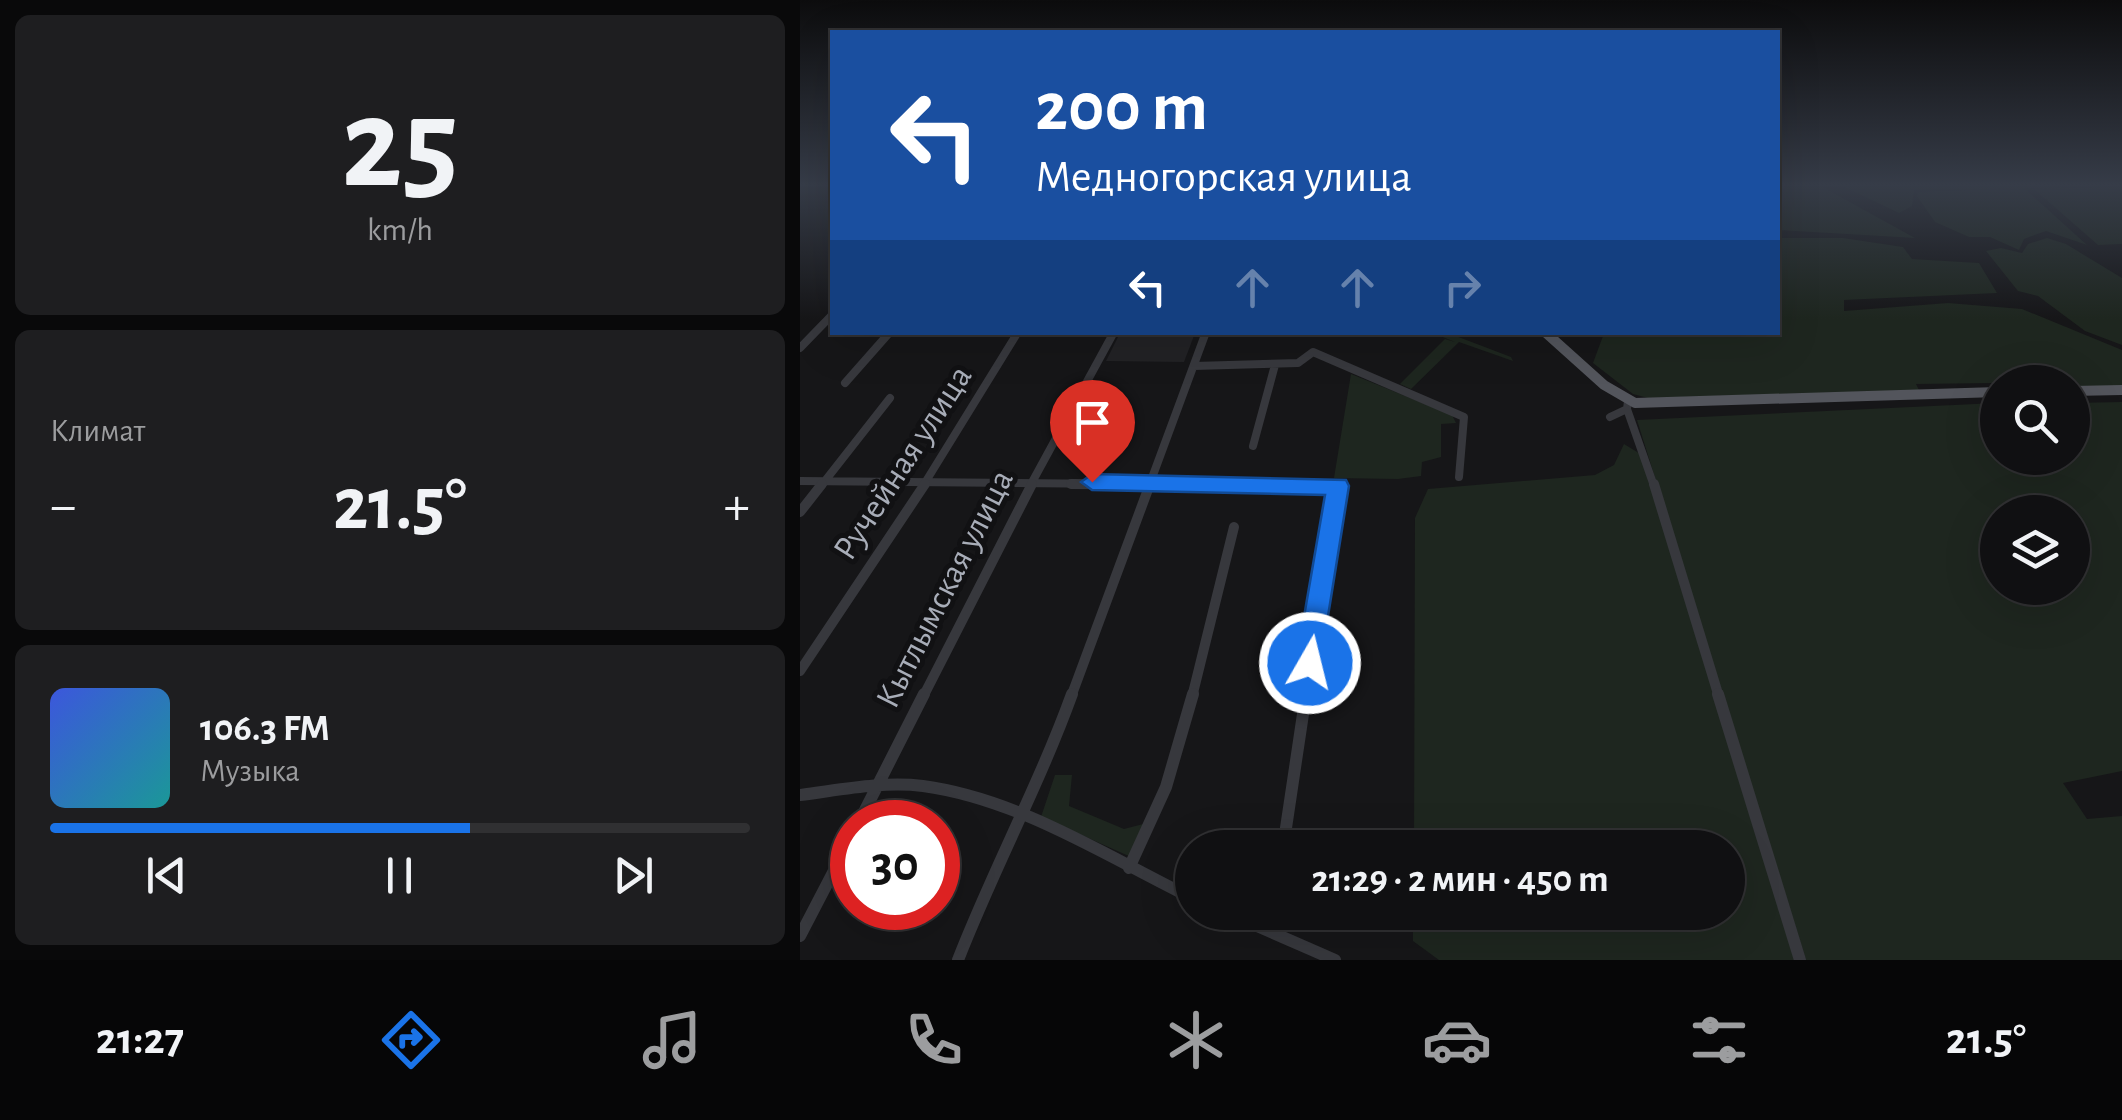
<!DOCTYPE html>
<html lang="ru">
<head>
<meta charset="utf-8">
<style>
	:root { --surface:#101012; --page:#1e1e20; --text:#f1f3f6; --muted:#9c9d9f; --line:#303032; --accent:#1a73e8 }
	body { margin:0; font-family:"Alegreya Sans",sans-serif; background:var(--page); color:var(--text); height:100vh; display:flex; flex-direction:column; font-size:38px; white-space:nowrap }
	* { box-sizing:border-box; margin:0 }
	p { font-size:32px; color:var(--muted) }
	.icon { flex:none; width:55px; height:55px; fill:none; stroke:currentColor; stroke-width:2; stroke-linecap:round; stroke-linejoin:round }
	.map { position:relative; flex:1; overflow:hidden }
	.panel { display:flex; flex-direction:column; gap:15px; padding:15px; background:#09090a; width:800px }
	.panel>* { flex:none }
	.banner { position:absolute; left:30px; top:30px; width:950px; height:305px; border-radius:0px; box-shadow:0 10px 40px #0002,0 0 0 2px var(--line); background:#1a4fa0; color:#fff; overflow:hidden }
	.fabs { position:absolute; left:1180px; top:365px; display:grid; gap:20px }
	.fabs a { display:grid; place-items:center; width:110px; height:110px; border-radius:50%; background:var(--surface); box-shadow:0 10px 40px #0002,0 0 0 2px var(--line); font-size:50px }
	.speed { position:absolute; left:30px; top:800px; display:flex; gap:20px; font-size:50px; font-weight:700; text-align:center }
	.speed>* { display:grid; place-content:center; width:130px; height:130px; border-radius:50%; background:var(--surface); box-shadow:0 10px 40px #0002,0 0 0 2px var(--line); line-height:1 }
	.speed .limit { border:15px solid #d22; background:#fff; color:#111 }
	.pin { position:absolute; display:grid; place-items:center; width:85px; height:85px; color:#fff; margin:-102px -42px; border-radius:50% 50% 50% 0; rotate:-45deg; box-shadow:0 0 10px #0007 }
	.pin .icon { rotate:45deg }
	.me { position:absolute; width:110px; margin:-55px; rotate:8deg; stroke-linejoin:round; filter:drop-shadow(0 0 8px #0008) }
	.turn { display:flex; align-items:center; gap:35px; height:210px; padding:0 40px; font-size:45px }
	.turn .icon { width:130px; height:130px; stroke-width:2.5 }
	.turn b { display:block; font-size:70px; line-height:85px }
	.lanes { display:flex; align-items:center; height:95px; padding:0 40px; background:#0003; justify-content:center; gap:50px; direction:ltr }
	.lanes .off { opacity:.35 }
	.big { font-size:75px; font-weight:700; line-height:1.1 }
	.panel .tile { flex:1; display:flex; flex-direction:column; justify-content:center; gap:15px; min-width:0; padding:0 35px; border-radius:15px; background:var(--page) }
	.panel .dial { align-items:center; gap:0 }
	.dial b { font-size:130px; line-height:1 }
	.song { display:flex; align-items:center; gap:30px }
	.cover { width:120px; height:120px; border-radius:15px; background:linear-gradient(135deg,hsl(230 70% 55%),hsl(180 70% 35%)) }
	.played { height:10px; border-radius:5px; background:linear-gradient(90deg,var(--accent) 60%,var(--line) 60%) }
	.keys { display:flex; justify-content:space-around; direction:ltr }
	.heat { display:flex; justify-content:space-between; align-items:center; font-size:55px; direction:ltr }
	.trip { position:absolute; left:375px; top:830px; width:570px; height:100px; border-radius:50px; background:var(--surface); box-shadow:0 10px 40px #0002,0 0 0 2px var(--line); font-weight:700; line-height:100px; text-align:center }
	.dock { display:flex; height:160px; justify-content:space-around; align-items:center; background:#060607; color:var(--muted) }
	.dock .icon { width:70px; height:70px }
	.dock .selected { color:var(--accent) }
	.dock b { font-size:45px; color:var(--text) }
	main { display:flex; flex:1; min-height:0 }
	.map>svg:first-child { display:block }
	.built { fill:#222225 }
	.green { fill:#1e261f; fill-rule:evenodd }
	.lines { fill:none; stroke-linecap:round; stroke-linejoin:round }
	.minor-far3 { stroke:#37383d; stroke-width:6 }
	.minor-far2 { stroke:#37383d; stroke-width:8 }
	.minor-far1 { stroke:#37383d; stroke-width:10 }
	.minor { stroke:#37383d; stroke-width:12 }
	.major { stroke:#53555c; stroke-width:10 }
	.route { fill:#1a73e8; stroke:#114b97; stroke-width:2.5 }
	.labels { text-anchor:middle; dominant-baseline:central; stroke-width:10; stroke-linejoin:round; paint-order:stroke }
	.street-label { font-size:35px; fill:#a8adb8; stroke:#111113 }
</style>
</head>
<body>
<main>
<section class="panel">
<div class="tile dial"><b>25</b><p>km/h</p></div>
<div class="tile"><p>Климат</p>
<div class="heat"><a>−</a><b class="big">21.5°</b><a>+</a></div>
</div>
<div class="tile">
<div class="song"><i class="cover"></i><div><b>106.3 FM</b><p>Музыка</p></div></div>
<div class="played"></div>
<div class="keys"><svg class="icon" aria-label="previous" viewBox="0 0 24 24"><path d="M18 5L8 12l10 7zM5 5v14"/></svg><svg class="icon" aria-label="pause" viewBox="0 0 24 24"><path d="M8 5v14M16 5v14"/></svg><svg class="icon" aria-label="next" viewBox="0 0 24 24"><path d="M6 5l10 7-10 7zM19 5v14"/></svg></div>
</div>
</section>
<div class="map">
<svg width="1322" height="960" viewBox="0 0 1322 960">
	<rect width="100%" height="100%" fill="#161618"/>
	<path class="built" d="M320,333H395L384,362L306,361Z"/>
	<path class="green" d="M978,184H1017L1115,238L978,230Z
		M1038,184H1322V186L1224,188L1287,245L1246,231L1224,239L1219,250L1190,237H1169L1135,222L1117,196L1118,192L1222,188L1114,190L1112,206L1099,213Z
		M1322,187V244L1298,245L1234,189Z
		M978,238H1043L1103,247L1112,259L1179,263L1197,293L1044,300V311L1148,303L1222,309L1322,350V386L1273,387L1272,382L1116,384L1119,390L848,398L833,394L793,363L803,336L812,333L978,332Z
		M1247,238L1266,244L1322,278V345L1285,331L1238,296L1218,291L1186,251L1201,248L1222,253L1228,244Z
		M633,333H648L711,357L713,361L659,342L611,389L600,384L645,339L655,342Z
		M551,374L652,415L656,423L641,424V457L622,462L621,476L598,479L534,478Z
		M1322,402V771L1263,783L1287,819L1322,816V960H1006L837,420L1197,403L1198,458H1272L1273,403ZM1198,512H1272V588H1198Z
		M824,444L842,455L995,960H639L613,941V913L928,912V848L614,847L615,518L628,489L795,475L814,465Z
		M255,775H272L269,806L324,829L347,823L331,857L241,817Z"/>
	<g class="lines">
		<path class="minor-far3" d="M28,319L32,315"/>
		<path class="minor-far2" d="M0,348L31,316
			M394,366L498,363L513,352L664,417L659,477
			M45,383L90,332
			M828,401L827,409L854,486
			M810,417L827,409
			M453,446L475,365
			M0,481L538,486
			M21,486L90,398
			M123,486L218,332
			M230,486L314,332
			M349,486L406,332"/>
		<path class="minor-far1" d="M271,484L538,486L506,697
			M854,484L919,697
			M0,512L22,484
			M0,671L125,484
			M123,697L232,484
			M271,697L350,484
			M392,697L434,527"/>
		<path class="minor" d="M918,694L1000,960
			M0,795C40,790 82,781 123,786C219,799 306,856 392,898
			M59,822L124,694
			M483,848L506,694
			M329,868L366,787L393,694
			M425,912L535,960
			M0,936L52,836
			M158,960C193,870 239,785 272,694"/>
		<path class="major" d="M745,332L804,385L835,403L1198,392
			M1272,391L1322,390"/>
	</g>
	<linearGradient id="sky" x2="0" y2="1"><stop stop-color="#0c0c0d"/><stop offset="0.58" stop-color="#363c48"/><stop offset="1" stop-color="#363c48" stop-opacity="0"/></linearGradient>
	<rect width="1322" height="319" fill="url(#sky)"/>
	<path class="route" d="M292,474L546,480L549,486L519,672L510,676L500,672L496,663L525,495L292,490L281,482Z"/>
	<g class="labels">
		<g class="street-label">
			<text transform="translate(103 463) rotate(-57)">Ручейная улица</text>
			<text transform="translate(145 589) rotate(-63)">Кытлымская улица</text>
		</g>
	</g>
</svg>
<div class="fabs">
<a><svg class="icon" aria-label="search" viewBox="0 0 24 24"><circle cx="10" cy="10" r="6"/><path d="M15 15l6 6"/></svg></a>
<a><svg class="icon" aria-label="layers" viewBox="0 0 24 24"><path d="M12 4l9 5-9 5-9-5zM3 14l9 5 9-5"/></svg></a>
</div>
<div class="speed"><div class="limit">30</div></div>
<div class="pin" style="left:292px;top:482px;background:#d93025"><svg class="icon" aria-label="arrive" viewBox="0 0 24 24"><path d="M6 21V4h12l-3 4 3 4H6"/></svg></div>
<svg class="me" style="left:510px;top:663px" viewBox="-20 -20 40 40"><circle r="17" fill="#1a73e8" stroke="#fff" stroke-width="3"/><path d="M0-11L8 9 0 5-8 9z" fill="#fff"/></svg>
<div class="trip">21:29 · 2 мин · 450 m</div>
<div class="banner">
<div class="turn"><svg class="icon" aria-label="left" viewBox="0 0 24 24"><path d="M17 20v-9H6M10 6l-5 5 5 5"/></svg><div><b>200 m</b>Медногорская улица</div></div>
<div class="lanes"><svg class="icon" aria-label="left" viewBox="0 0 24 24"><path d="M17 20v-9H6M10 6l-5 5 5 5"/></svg><svg class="icon off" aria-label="ahead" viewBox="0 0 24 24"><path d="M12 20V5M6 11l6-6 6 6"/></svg><svg class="icon off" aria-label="ahead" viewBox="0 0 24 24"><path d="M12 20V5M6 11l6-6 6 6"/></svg><svg class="icon off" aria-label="right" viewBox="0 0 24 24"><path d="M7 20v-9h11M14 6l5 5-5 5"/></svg></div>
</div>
</div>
</main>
<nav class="dock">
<b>21:27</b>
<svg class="icon selected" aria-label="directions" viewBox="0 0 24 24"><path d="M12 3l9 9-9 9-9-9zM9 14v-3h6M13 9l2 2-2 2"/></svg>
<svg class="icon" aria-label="music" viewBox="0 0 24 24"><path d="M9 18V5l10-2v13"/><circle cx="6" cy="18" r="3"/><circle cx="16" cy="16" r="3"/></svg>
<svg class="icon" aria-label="phone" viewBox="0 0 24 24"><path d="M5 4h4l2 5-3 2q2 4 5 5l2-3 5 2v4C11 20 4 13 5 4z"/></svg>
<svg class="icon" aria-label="climate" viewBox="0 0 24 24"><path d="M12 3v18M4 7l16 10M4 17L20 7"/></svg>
<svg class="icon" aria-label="car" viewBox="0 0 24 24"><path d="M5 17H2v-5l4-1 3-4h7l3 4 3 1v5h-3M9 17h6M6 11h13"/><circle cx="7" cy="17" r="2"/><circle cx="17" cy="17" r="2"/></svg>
<svg class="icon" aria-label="filters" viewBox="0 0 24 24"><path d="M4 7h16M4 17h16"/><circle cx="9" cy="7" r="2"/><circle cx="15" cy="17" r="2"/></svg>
<b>21.5°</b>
</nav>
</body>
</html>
